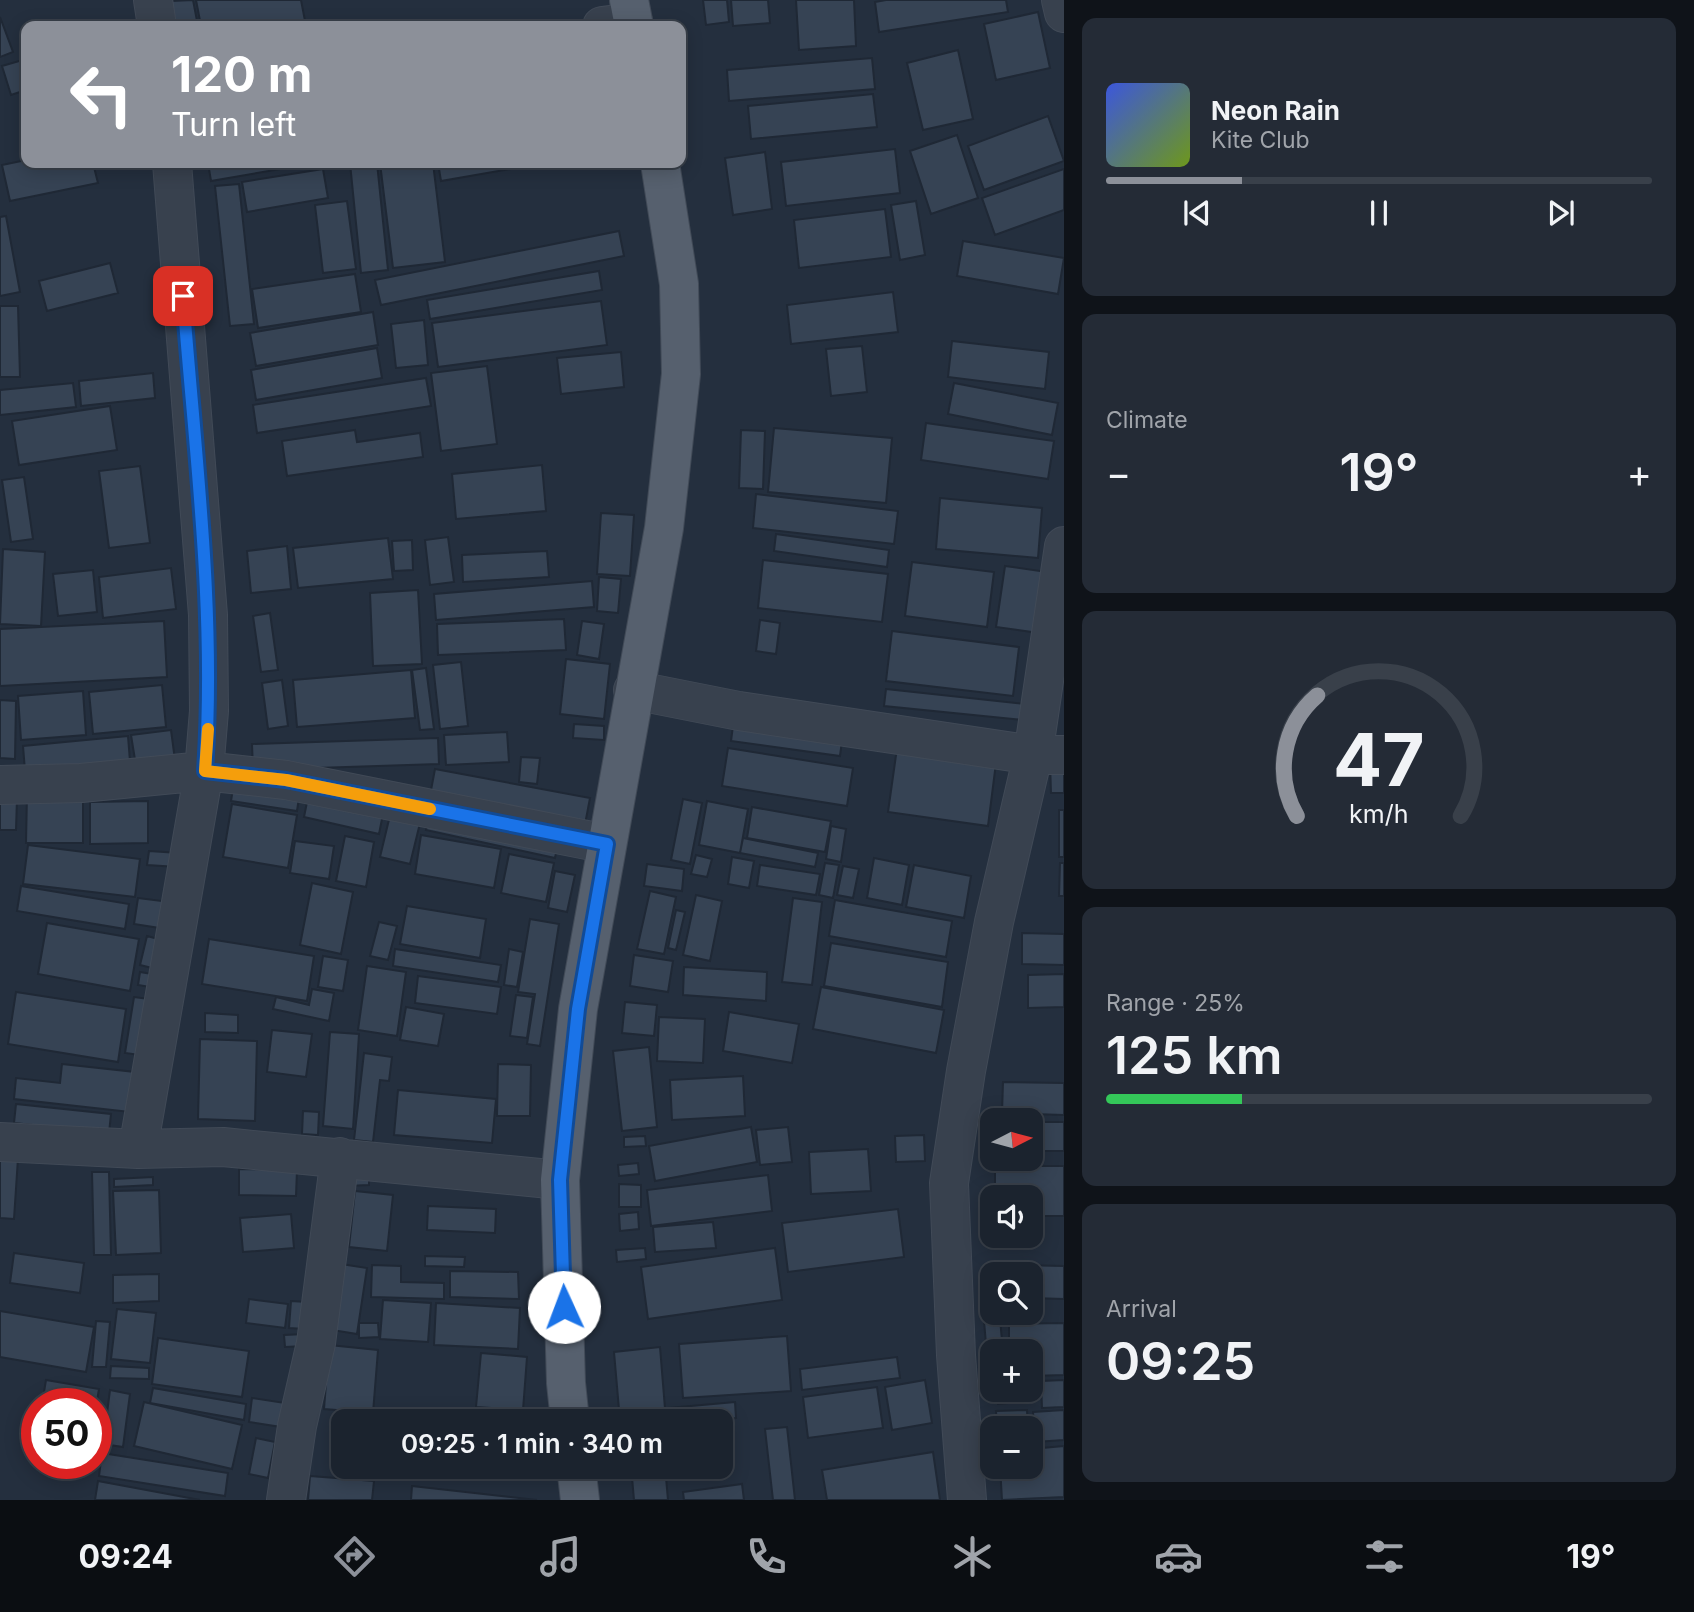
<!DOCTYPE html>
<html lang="en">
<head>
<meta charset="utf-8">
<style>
	:root { --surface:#1b232e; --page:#242b36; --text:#f1f3f6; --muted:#a0a4aa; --line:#39404a; --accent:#8c9099 }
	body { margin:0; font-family:Inter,sans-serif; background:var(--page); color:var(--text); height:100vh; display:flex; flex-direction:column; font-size:26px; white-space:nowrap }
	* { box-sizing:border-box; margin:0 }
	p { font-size:23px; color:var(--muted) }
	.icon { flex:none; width:38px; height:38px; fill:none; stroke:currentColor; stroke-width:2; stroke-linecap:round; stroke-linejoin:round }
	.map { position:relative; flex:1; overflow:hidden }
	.panel { display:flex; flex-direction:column; gap:18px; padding:18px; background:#0f1319; width:630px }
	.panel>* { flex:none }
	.banner { position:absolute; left:21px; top:21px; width:665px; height:147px; border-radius:14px; box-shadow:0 4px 18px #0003,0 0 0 2px var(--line); background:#8c9099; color:#fff; overflow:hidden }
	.needle { width:46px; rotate:84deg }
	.buttons { position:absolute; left:980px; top:1108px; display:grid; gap:14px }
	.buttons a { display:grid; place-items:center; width:63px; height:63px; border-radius:14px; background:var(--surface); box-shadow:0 4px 18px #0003,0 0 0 2px var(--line); font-size:35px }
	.speed { position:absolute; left:21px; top:1388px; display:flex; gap:14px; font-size:35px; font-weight:700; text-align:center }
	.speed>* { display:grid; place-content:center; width:91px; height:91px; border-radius:50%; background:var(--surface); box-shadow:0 4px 18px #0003,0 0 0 2px var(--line); line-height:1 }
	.speed .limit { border:10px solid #d22; background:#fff; color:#111 }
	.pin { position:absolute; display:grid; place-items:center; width:60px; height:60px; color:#fff; margin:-30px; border-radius:14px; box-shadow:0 4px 10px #0006 }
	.me { position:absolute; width:77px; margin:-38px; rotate:358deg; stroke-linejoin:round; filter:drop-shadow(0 0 5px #0008) }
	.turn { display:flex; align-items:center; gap:24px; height:147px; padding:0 35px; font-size:32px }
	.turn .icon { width:91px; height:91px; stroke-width:2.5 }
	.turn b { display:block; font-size:49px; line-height:60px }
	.big { font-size:52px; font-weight:600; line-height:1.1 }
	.panel .widget { flex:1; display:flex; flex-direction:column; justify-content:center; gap:10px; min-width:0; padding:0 24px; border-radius:14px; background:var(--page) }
	.panel .dial { align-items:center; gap:0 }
	.dial svg { height:182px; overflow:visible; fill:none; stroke:var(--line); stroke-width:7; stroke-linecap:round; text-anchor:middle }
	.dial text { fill:var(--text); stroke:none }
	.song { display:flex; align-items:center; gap:21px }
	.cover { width:84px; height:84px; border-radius:10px; background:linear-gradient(135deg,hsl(230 70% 55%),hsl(80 70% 35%)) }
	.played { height:7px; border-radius:4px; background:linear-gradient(90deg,var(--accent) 25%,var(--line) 25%) }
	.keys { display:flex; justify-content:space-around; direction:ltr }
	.heat { display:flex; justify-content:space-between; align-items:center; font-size:38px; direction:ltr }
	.charge { height:10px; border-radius:5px; background:linear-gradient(90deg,#34c759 25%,var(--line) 0) }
	.trip { position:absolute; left:331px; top:1409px; width:402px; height:70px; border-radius:14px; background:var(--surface); box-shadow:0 4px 18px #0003,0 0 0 2px var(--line); font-weight:600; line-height:70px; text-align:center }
	.menu { display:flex; height:112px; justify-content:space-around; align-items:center; background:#0b0e12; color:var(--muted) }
	.menu .icon { width:49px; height:49px }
	.menu .active { color:var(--accent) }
	.menu b { font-size:32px; color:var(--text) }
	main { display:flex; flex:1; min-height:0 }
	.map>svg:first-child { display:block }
	.building { fill:#364354; stroke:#1f2835; stroke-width:2 }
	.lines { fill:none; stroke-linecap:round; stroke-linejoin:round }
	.minor-casing { stroke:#414a57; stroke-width:40 }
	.major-casing { stroke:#414a57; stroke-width:40 }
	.minor { stroke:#38414e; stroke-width:38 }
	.major { stroke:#56606e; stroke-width:38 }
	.route-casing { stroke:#114b97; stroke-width:18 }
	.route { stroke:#1a73e8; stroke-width:12 }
	.slow { stroke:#f59e0b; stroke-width:12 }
</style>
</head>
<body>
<main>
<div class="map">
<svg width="1064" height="1500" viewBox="0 0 1064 1500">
	<rect width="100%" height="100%" fill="#242f3e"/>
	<path class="building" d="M193,0L198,26H176L171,1Z
		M196,0H301L306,26H201Z
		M703,0H727L729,22L706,25Z
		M731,0H768L770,23L733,26Z
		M796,0H854L856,46L799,50Z
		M886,0H1006L1008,12L879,32L875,2Z
		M1038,12L1050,68L996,80L984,24Z
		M0,17L13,52L0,57Z
		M958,50L973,119L923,130L907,63Z
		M872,58L875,89L729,101L727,70Z
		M26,59V90L11,95L2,66Z
		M873,94L877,127L751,139L748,106Z
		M1048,116L1064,161L984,190L968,146Z
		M957,135L978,198L931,214L910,151Z
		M895,149L900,193L786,206L781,162Z
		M765,152L772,209L733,215L725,158Z
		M26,160V163H93L98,183L10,201L2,165Z
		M107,163H130V165L107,167Z
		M208,163H303L304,165L211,181Z
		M350,163H377L388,270L361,273Z
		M380,163H433L445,262L393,268Z
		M438,163H545L441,181Z
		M323,169L328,198L247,212L242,182Z
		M1064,169V210L995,235L982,198Z
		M239,184L254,324L230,326L215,186Z
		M347,201L356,269L323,273L315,205Z
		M916,201L925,255L900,260L891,205Z
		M885,209L891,257L799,268L794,220Z
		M6,216L20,292L0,296V217Z
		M619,231L624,256L381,305L375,280Z
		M963,241L1064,258L1058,294L957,276Z
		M110,263L118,293L47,311L39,281Z
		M599,271L602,290L430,319L427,300Z
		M355,274L361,312L258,328L252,289Z
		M893,292L898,332L791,344L787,305Z
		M601,301L607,345L438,367L432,323Z
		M0,306H18L20,377H0Z
		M373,312L378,345L256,366L250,333Z
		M424,320L428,365L396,368L391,324Z
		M952,341L1049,352L1045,389L948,377Z
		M862,346L867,392L831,396L826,349Z
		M377,348L382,378L256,400L251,370Z
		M621,352L624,387L561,394L557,358Z
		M487,366L497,444L441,451L431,373Z
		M153,373L155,398L81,406L79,381Z
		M426,378L431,406L257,433L253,405Z
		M73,383L76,407L0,415V390Z
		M954,383L1058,403L1052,435L948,414Z
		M110,406L117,450L19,465L12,421Z
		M926,423L1054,441L1048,479L921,460Z
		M774,428L892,438L886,503L768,492Z
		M355,430L357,442L420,433L423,457L287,476L282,441Z
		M741,430L765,431L763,489L739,488Z
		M542,465L546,511L456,519L452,474Z
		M140,466L150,543L109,548L99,471Z
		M24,477L33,539L11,542L2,480Z
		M756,494L898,511L894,544L753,528Z
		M940,498L1042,508L1038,558L936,549Z
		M601,513L634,515L630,576L597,574Z
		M776,534L889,550L887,567L774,551Z
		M448,537L454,582L430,585L425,540Z
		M388,538L393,579L298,588L293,548Z
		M412,540L413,570L394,571L392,541Z
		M287,546L291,589L251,593L247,551Z
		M3,549L45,552L41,626L0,624Z
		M547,551L549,577L463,582L462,555Z
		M763,560L888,574L882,622L758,608Z
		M912,562L994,572L987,627L905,616Z
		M1005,566L1047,572L1039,633L996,627Z
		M171,568L176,609L103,618L99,577Z
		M93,570L97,612L58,616L53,574Z
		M599,577L621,579L618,613L597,611Z
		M592,581L594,607L436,620L434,594Z
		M418,590L422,664L373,666L370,593Z
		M270,613L278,670L261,672L253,616Z
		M564,619L566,650L438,655L437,624Z
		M760,620L780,623L776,654L756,651Z
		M164,621L167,677L0,686V629Z
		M582,621L604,624L599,659L577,655Z
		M892,631L1019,647L1013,696L886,681Z
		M566,659L610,664L604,719L560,714Z
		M461,662L468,726L440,729L433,665Z
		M426,668L434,729L420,730L412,670Z
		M411,670L415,718L297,727L293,680Z
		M282,680L288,726L268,729L262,683Z
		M162,685L166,727L93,734L89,692Z
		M886,689L1025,704L1024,720L884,706Z
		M83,691L86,735L21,740L18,696Z
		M0,700L16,701L15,759L0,758Z
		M734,718L843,733L840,756L731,741Z
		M574,724L604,726V740L573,738Z
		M171,730L175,760L136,766L131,735Z
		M507,732L509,762L446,765L444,735Z
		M128,736L131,774L26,783L23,746Z
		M438,738L439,764L253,770L252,744Z
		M898,741L997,755L988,826L888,812Z
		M728,748L853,768L847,806L722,786Z
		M521,757L540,758L537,784L519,782Z
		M1050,762H1064V793H1051Z
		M435,769L590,798L583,835L428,806Z
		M234,782L300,791L297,811L231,801Z
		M309,792L384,809L379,834L304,817Z
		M27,793L83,794V843H26Z
		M0,797L17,798L16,830H0Z
		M683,799L702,803L690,864L671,860Z
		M148,801V843L90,844V802Z
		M707,801L748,809L740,853L699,845Z
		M232,804L297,815L288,868L223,857Z
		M392,807L422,815L410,864L380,857Z
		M752,807L831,821L825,852L747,838Z
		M1059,810H1064V857H1059Z
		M430,812L559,839L555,858L426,830Z
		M831,826L846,829L841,862L826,859Z
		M421,835L501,849L494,888L415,874Z
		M345,836L374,842L366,887L336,881Z
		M743,838L818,853L815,867L740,853Z
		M295,841L334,846L329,879L290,873Z
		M28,845L140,859L135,897L23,884Z
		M149,851L179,853L178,867L147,865Z
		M509,854L554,863L546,902L501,893Z
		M696,855L712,859L707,877L691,874Z
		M732,857L754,861L749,888L728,884Z
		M874,858L909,865L902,905L867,898Z
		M825,863L839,865L833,898L819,895Z
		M1060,863H1064V896H1059Z
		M647,864L684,869L682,891L644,886Z
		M760,865L820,874L816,895L757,886Z
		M914,865L971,876L964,918L906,907Z
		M843,866L859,869L853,898L837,895Z
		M555,871L575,875L567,912L548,908Z
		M312,883L353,892L341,954L300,945Z
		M21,886L129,904L125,929L17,911Z
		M650,891L676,897L664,954L637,949Z
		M696,895L722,901L710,961L683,955Z
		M138,898L170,902L166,929L134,924Z
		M793,898L822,902L812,985L782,982Z
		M835,900L952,921L946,957L829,936Z
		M407,906L486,919L480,958L400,944Z
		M676,910L685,912L676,950L668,948Z
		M530,919L559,924L540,1046L527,1044L535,994L518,992Z
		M379,922L397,926L388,960L370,956Z
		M47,923L139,939L130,991L38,974Z
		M1022,933L1064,934V965L1022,964Z
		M147,936L162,940L156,969L140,965Z
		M209,939L314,956L307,1001L202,984Z
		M831,943L948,962L942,1007L824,986Z
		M395,949L501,965L498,982L393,966Z
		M509,949L523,952L517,987L504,985Z
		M634,955L673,961L668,992L630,986Z
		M323,956L348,960L343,991L318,987Z
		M367,966L406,972L397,1036L358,1030Z
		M684,967L767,972L766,1001L683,995Z
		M140,972L164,976L162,989L138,985Z
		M1064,974V1007L1028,1008V975Z
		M418,976L501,987L497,1014L415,1003Z
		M821,987L944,1010L936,1053L813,1029Z
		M312,989L334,993L329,1021L273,1009L276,997L309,1005Z
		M16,992L126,1009L118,1062L8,1044Z
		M516,995L533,997L527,1038L510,1036Z
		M134,997L149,999L140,1055L125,1053Z
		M625,1002L657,1005L654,1036L622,1033Z
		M406,1007L444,1014L438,1046L400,1040Z
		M729,1012L799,1024L792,1063L723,1051Z
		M205,1013L238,1015V1033L205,1032Z
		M659,1017L705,1019L703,1063L657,1061Z
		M272,1030L312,1034L306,1077L267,1072Z
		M330,1032L359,1034L353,1129L323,1126Z
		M200,1039L257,1041L255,1121L198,1119Z
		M649,1047L657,1127L622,1131L613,1051Z
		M364,1053L392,1057L389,1081L380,1080L373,1142L354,1140Z
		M62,1064L135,1072L130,1112L14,1099L16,1078L60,1083Z
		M498,1064L531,1065L530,1116H497Z
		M743,1076L745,1116L672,1120L670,1080Z
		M1003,1082L1064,1083V1115L1002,1113Z
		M398,1090L496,1099L492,1143L394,1135Z
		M16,1104L111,1114L109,1133L14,1123Z
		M303,1111L319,1112L318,1135L302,1134Z
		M1031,1122H1064V1151H1031Z
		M751,1127L757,1162L655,1181L649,1146Z
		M788,1127L792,1162L760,1165L756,1130Z
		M924,1135L925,1161L896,1162L895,1136Z
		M645,1136L646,1146L624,1147V1137Z
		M868,1149L871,1191L811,1194L809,1152Z
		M0,1157L18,1158L14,1219L0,1218Z
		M638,1163L639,1174L619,1176L618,1165Z
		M995,1166H1064V1216H1031V1197H995Z
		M239,1169L297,1170L296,1196L239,1195Z
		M92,1172H109L111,1255H94Z
		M346,1173H369V1185L346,1186Z
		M768,1175L772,1211L651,1226L647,1190Z
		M153,1177V1185L114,1187V1179Z
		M619,1184L641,1185V1207H619Z
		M159,1190L161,1253L116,1255L113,1191Z
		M355,1191L393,1195L387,1251L349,1247Z
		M428,1206L496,1209L495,1233L427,1230Z
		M898,1209L904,1257L788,1272L782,1223Z
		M638,1212L639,1229L620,1231L619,1214Z
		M291,1214L294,1248L243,1252L240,1218Z
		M713,1222L716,1248L655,1252L653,1227Z
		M645,1248L646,1259L617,1262L616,1250Z
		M775,1248L782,1300L648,1319L641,1267Z
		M14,1253L84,1263L80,1293L10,1283Z
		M425,1256L465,1257L464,1267L425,1266Z
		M341,1264L367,1268L357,1334L332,1330Z
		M372,1265L401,1266V1282L444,1283V1299L371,1297Z
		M1017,1265L1064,1266V1299L1031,1298V1274H1017Z
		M450,1271L518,1272L519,1299L450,1297Z
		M159,1274V1301L113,1303V1275Z
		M980,1282H992V1299H980Z
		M249,1299L288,1304L285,1328L246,1323Z
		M383,1300L431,1303L428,1342L380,1339Z
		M291,1301L307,1302L304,1329L289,1328Z
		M436,1303L520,1308L518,1349L434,1345Z
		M117,1309L156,1313L150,1363L111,1359Z
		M0,1311L94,1327L86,1372L0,1357Z
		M1000,1319L1003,1351H992V1367H988L984,1321Z
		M96,1321L110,1322L106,1367H92Z
		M359,1323H378L379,1337L359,1338Z
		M1064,1323V1375L1031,1376V1351H1009V1324Z
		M305,1334L306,1346L285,1347L284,1335Z
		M787,1336L791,1391L683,1398L679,1344Z
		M158,1338L249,1351L242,1397L152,1384Z
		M329,1345L378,1350L373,1413L324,1409Z
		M660,1347L666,1421H620L614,1352Z
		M481,1353L527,1357L523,1410L476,1407Z
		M897,1357L900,1378L802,1390L800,1369Z
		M111,1366L149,1368V1379L110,1378Z
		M1031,1377H1035L1037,1400L998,1404L996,1390H1031Z
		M46,1380L99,1389L96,1407V1404H42Z
		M925,1380L932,1423L892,1430L885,1387Z
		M1064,1380V1407L1042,1408L1041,1381Z
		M877,1387L883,1428L808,1438L803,1397Z
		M153,1388L246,1404L244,1420L150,1403Z
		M110,1390L130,1394L123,1447L103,1444Z
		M252,1398L285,1403L281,1427L249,1422Z
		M144,1402L242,1425L232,1469L134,1446Z
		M735,1402L736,1418L670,1421L669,1408Z
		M1027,1410L1028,1428H997L996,1411Z
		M1064,1410V1440L1035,1442L1033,1412Z
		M386,1414V1421H343V1437H339L338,1415Z
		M413,1416L522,1421H413Z
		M787,1427L795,1500H773L765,1429Z
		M256,1438L275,1442L268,1478L249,1474Z
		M334,1446L343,1447V1466H381V1475L332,1470Z
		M1064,1446V1497L1002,1500L1000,1466H1031V1449Z
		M933,1452L940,1500H827L822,1470Z
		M102,1453L228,1473L225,1496L99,1476Z
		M475,1466H520V1469Z
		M631,1466H665L668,1500H634Z
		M310,1476L374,1481L372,1500H308Z
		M98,1481L200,1500H95Z
		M742,1484L744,1500H684L683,1492Z
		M412,1486L537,1500H411Z"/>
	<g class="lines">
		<defs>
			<path id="minor" d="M153,0L157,26
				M1061,0L1064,13
				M602,26L633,22
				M633,690L739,711L1033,755H1064
				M0,785L81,783L204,771L286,780L607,844
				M0,1142L138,1149L223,1147L560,1180
				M138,1149L204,771L209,711L208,615L172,163
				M286,1500L297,1426L316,1343L340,1157
				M967,1500L956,1355L949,1183L966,1071L994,922L1033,755L1064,546"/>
			<path id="major" d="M629,0L634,26
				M570,1421L566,1383L560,1180L578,1009L664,528L681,374L679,284L660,163
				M576,1466L580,1500"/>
		</defs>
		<use href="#minor" class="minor-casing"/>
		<use href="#major" class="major-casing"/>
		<use href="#minor" class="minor"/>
		<use href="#major" class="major"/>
	</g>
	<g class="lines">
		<defs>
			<path id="route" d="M183,296C195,454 216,612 205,771L286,780L607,844L578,1009L560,1180L564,1307"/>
		</defs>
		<use href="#route" class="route-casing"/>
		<use href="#route" class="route"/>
		<path class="slow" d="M208,729L205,771L286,780L430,809"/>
	</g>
</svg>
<div class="buttons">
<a><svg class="needle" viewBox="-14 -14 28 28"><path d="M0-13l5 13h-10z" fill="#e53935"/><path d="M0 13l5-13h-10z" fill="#a0a4aa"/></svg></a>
<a><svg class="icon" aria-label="sound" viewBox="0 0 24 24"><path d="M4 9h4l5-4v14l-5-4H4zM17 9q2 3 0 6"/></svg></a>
<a><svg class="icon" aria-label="search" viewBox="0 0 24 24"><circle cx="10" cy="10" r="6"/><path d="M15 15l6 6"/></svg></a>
<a>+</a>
<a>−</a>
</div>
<div class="speed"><div class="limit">50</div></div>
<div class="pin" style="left:183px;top:296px;background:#d93025"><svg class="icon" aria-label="arrive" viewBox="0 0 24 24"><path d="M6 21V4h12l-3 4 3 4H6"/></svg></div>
<svg class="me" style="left:564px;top:1307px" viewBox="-20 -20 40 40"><circle r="19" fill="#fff"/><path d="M0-13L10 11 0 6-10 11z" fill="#1a73e8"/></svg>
<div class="trip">09:25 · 1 min · 340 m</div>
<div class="banner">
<div class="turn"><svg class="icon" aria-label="left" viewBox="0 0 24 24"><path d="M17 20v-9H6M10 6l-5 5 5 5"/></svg><div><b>120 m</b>Turn left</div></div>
</div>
</div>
<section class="panel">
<div class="widget">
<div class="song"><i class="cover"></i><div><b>Neon Rain</b><p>Kite Club</p></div></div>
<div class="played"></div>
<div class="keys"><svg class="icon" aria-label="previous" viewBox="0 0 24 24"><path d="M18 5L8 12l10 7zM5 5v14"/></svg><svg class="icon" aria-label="pause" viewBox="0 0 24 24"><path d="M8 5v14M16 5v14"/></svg><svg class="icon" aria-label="next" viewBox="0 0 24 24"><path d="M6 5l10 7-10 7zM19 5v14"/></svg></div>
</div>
<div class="widget"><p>Climate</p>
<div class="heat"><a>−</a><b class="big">19°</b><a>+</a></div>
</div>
<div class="widget dial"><svg viewBox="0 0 100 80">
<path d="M14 69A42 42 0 1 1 86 69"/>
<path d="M14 69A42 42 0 0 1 23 16" stroke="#8c9099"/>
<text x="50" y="56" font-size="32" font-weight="700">47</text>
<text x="50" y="72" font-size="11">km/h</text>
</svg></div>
<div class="widget"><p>Range · 25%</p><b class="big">125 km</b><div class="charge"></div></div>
<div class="widget"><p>Arrival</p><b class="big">09:25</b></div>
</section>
</main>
<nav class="menu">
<b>09:24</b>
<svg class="icon active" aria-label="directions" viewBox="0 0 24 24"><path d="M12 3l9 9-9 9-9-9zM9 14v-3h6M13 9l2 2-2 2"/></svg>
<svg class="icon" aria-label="music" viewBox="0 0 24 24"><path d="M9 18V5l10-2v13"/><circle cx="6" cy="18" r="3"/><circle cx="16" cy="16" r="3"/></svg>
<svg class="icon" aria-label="phone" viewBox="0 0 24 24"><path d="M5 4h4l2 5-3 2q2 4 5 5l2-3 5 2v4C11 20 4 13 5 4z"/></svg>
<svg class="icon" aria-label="climate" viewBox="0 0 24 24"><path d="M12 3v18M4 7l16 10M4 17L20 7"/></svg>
<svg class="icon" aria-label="car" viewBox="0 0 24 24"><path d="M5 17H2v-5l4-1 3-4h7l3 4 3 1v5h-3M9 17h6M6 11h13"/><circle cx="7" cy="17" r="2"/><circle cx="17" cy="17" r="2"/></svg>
<svg class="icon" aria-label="filters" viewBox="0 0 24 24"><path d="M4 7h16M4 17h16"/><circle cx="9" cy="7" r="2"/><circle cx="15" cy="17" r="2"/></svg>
<b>19°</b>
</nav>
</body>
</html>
